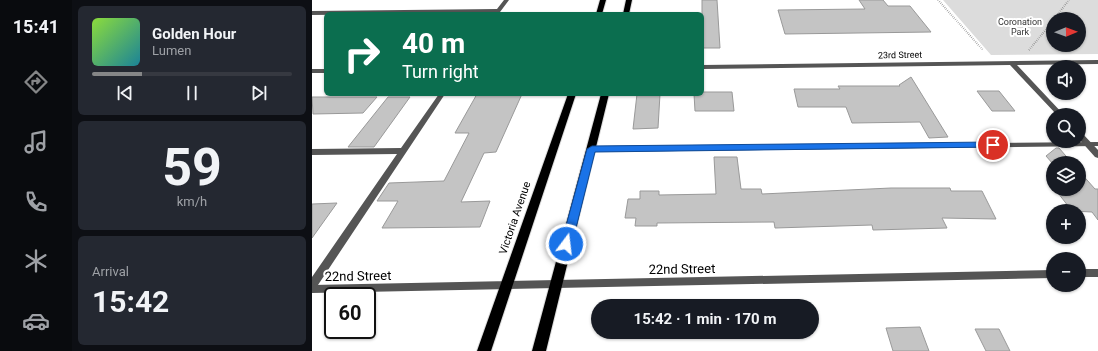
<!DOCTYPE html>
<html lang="en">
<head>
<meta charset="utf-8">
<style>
	:root { --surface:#171b24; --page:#242831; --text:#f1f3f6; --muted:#9ea1a6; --line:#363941; --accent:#858687 }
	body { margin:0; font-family:Roboto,sans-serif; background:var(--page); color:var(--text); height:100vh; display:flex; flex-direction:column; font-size:15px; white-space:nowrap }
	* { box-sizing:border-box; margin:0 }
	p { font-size:13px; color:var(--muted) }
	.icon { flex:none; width:22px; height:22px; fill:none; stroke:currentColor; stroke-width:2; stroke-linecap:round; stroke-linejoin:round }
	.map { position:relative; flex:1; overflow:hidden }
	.details { display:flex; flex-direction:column; gap:6px; padding:6px; background:#0d0f14; width:240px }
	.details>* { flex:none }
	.top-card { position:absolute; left:12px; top:12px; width:380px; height:84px; border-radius:6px; box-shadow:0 1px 3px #0004; background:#0b6e4f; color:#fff; overflow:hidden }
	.needle { width:26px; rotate:89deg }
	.controls { position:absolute; left:734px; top:12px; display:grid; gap:8px }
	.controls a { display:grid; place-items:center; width:40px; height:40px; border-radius:50%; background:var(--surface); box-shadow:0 1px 3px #0004; font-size:20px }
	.speed { position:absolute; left:12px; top:287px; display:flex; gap:8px; font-size:20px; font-weight:700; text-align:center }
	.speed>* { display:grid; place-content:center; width:52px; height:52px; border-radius:50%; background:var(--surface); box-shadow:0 1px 3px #0004; line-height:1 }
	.speed .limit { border:2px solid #111; border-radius:6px; background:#fff; color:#111 }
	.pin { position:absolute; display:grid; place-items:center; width:34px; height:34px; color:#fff; margin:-17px; border:2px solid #fff; border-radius:50%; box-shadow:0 1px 4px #0007 }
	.me { position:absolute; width:44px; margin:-22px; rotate:15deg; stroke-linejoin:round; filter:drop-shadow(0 0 3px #0008) }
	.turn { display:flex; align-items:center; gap:14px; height:84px; padding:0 12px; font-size:18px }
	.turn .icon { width:52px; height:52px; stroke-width:2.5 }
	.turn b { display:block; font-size:28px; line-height:34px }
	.big { font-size:30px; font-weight:700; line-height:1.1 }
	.details .tile { flex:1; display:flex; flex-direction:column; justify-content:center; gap:6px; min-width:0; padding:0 14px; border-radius:6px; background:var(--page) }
	.details .dial { align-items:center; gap:0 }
	.dial b { font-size:52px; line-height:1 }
	.song { display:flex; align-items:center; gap:12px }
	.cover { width:48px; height:48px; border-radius:6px; background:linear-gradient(135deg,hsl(90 70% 55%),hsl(190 70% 35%)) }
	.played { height:4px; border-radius:2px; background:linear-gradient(90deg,var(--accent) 25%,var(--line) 25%) }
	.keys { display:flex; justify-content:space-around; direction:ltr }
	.trip { position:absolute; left:279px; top:299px; width:228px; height:40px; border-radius:20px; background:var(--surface); box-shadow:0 1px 3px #0004; font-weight:700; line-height:40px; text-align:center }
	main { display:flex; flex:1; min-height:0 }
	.menu { display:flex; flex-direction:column; width:72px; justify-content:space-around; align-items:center; background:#090b0e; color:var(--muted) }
	.menu .icon { width:28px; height:28px }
	.menu .selected { color:var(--accent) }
	.menu b { font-size:18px; color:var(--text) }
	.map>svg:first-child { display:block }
	.green { fill:#dcdcdc; fill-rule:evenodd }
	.building { fill:#c4c4c4; stroke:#999 }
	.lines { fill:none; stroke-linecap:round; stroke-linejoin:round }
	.primary-casing { stroke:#dbdbdb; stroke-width:2 }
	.path { stroke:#777; stroke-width:2; stroke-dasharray:0.5 1.5; stroke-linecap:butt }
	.service { fill:#555; fill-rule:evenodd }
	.minor { fill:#555; fill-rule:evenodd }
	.primary { fill:#000; fill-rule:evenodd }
	.route { fill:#1a73e8; stroke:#114b97 }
	.labels { text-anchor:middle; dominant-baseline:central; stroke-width:4; stroke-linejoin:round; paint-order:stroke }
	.far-park-label { font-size:9px; fill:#333; stroke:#fff }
	.far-street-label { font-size:9px; fill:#000; stroke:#fff }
	.street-label { font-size:11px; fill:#000; stroke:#fff }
	.near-street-label { font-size:13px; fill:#000; stroke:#fff }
</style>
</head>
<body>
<main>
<nav class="menu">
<b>15:41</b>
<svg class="icon selected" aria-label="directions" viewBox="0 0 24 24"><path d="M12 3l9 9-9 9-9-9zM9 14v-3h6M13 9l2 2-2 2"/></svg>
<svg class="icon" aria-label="music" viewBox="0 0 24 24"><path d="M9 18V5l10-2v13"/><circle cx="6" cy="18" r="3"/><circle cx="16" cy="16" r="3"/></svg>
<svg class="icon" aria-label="phone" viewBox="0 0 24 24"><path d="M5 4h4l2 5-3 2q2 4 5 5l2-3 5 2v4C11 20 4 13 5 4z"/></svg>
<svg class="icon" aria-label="climate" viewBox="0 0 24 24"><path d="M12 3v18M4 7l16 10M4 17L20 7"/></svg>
<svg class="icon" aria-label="car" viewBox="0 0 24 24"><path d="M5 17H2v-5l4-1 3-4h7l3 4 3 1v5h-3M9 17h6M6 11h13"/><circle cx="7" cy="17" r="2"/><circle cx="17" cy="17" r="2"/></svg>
</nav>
<section class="details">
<div class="tile">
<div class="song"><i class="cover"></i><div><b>Golden Hour</b><p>Lumen</p></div></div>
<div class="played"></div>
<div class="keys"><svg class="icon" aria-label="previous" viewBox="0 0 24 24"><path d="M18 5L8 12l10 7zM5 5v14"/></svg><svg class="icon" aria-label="pause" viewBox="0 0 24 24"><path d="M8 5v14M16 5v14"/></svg><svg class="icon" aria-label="next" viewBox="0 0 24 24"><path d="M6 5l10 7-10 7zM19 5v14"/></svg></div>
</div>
<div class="tile dial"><b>59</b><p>km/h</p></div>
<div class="tile"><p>Arrival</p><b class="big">15:42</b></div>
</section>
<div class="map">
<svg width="786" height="351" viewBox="0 0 786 351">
	<rect width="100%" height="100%" fill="#fff"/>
	<path class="green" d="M631,0H786V54L679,55ZM741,19H767V45H741Z"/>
	<path class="building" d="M390,0H405L408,48H390Z
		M547,0H571L576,6H598L619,32L473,34L466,10L553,9Z
		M599,77L636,137L617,138L608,122L540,123L534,107H486L482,89H528L526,86H588L587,85Z
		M665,91H687L703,111H680Z
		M390,92H420L422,111H383L382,94H390Z
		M165,94H210L184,152L172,153L149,202L178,201L168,227L70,228L86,201H65L77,183L132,181L157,133H143Z
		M325,94H348L346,128L321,129Z
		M0,97H65L51,113L1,114Z
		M76,97H98L62,147H36Z
		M744,148H747L760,163L741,164L734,156Z
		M402,157H425L429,189H449L450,194L579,188H638L639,191H670L684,219L630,218L635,228L561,230L560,225L463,228L462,222L345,223V226H323L324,218H313L316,199H328V191H347V195L404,194Z
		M767,171L783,189H786V220L780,212L760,211L746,193L750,192L747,189H767Z
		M25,203L0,238V204Z
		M608,327L617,351H581L574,328Z
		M663,329H687L698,351H674Z"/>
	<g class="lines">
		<defs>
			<path id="primary" d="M288,0H294L290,14H284Z
				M314,0H320L317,14H311Z
				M256,94H264L179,351H165Z
				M289,94H297L234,351H220Z"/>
		</defs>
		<use href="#primary" class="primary-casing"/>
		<path class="path" d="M626,0L671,50
			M742,19L757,0
			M717,50L741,21"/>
		<path class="service" d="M192,0H197L188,12L186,13L0,15V11L185,9Z
			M127,94H133L4,288L0,289V277L85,154L0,155V149L89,148Z
			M786,142V146L280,152L276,149L280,146Z"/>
		<path class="minor" d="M786,60V64L705,65L752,115H745L698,65L390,69V65Z
			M0,69H14V73H0Z
			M767,133H770L786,150V158L783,157L767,139Z
			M767,269H786V277H767Z
			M741,270V278L0,293V285Z"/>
		<use href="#primary" class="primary"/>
	</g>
	<path class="route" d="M681,142L684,143V147L283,152L260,244L254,248L249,244L275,149L280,146Z"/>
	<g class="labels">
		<g class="far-park-label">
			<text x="708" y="22">Coronation<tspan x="708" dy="10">Park</tspan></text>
		</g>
		<g class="far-street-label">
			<text transform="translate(588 55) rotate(-1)">23rd Street</text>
		</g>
		<g class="street-label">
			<text transform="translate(203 218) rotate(-71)">Victoria Avenue</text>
		</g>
		<g class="near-street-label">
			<text transform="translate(370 269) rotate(-1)">22nd Street</text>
			<text transform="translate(46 276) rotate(-1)">22nd Street</text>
		</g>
	</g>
</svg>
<div class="controls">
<a><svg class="needle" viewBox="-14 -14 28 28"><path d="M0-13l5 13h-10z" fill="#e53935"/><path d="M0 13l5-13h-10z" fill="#9ea1a6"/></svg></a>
<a><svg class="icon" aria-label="sound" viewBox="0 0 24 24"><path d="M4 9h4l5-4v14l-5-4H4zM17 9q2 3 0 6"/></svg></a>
<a><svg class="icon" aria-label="search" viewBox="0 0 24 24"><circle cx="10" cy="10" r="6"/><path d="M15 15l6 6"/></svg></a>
<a><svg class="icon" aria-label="layers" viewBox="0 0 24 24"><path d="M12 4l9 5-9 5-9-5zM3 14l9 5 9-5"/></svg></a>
<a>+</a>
<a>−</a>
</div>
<div class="speed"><div class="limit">60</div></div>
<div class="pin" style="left:681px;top:145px;background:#d93025"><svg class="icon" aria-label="arrive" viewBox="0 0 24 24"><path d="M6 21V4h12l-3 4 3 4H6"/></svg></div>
<svg class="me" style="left:254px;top:244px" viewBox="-20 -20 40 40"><circle r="17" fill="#1a73e8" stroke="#fff" stroke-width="3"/><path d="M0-11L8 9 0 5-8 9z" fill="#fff"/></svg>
<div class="trip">15:42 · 1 min · 170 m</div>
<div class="top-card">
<div class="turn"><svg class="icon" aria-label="right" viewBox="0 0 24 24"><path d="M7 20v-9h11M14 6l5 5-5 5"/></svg><div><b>40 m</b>Turn right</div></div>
</div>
</div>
</main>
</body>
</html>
